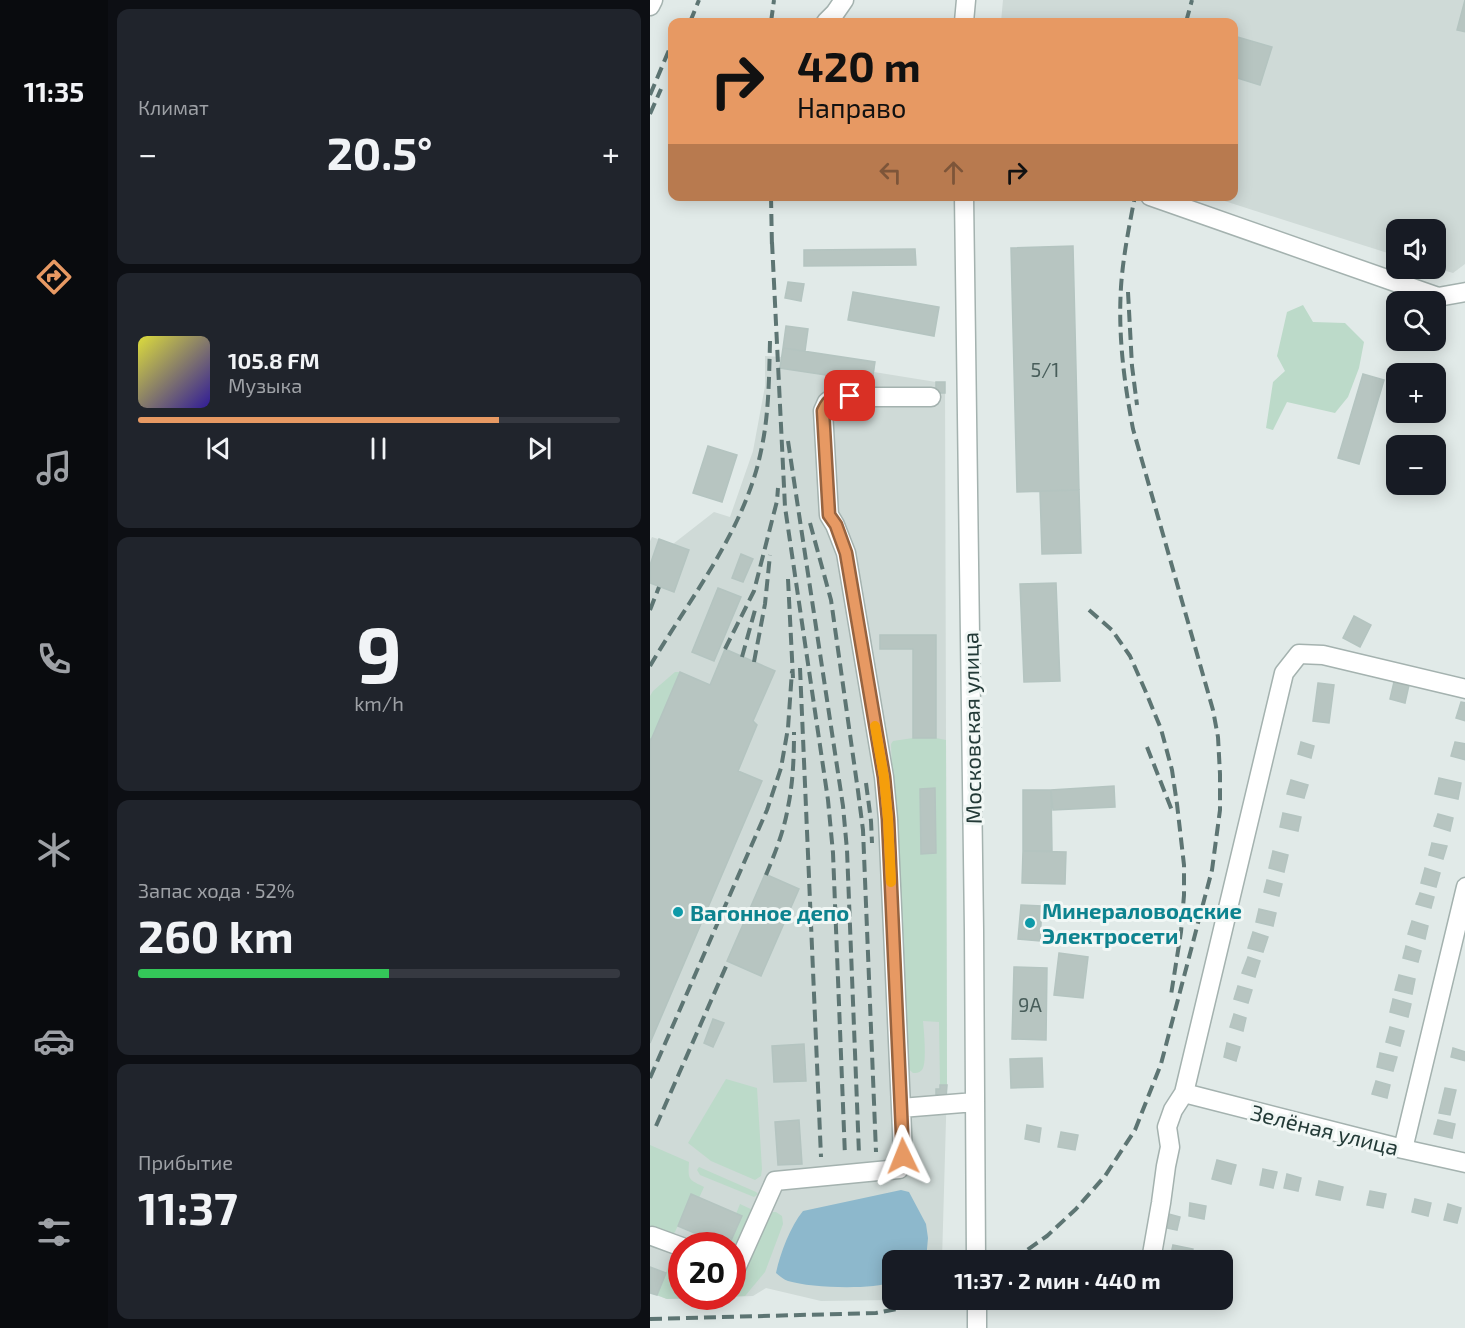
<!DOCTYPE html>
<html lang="ru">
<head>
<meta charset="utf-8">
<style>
	:root { --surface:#171b24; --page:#20242c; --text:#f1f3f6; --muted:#9ea1a6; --line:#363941; --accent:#e79963 }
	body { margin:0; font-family:"Exo 2",sans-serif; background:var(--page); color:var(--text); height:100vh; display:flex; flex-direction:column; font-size:22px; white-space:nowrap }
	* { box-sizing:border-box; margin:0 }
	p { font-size:20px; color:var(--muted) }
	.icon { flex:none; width:33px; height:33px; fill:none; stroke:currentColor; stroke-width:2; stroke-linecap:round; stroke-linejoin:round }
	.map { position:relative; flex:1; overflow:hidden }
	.sheet { display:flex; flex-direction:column; gap:9px; padding:9px; background:#0d0f14; width:542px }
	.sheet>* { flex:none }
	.top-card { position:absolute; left:18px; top:18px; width:570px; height:183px; border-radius:12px; box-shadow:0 3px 15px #0003; background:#e79963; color:#111; overflow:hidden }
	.fabs { position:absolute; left:736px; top:219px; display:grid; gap:12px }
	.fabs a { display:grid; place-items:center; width:60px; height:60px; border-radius:12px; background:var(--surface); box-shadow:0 3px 15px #0003; font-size:30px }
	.speed { position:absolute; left:18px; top:1232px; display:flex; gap:12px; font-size:30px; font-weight:700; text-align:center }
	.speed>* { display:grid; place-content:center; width:78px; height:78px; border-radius:50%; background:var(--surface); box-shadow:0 3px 15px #0003; line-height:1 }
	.speed .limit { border:9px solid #d22; background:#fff; color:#111 }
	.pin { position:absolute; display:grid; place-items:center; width:51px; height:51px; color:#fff; margin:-26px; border-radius:12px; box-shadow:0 3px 9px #0006 }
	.me { position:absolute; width:66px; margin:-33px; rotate:358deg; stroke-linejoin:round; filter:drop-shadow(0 0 4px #0008) }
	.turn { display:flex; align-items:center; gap:21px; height:126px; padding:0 30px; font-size:27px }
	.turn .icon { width:78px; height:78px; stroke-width:2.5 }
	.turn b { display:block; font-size:42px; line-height:51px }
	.lanes { display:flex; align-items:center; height:57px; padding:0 30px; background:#0003; justify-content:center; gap:30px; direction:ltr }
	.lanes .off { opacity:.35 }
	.big { font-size:45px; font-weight:700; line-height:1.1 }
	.sheet .tile { flex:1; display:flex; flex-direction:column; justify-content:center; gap:9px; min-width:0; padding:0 21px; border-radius:12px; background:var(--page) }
	.sheet .dial { align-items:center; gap:0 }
	.dial b { font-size:78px; line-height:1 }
	.song { display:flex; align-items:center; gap:18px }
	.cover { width:72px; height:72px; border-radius:9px; background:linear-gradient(135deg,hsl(60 70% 55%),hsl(250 70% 35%)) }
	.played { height:6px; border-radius:3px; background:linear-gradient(90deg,var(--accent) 75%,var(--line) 75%) }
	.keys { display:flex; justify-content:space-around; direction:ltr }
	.heat { display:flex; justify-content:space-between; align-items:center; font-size:33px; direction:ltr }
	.charge { height:9px; border-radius:4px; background:linear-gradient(90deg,#34c759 52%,var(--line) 0) }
	.trip { position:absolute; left:232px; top:1250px; width:351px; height:60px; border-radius:12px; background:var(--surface); box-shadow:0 3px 15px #0003; font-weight:700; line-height:60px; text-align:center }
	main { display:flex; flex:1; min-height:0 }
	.menu { display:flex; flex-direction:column; width:108px; justify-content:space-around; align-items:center; background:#090b0e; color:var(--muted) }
	.menu .icon { width:42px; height:42px }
	.menu .selected { color:var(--accent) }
	.menu b { font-size:27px; color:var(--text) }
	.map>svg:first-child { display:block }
	.built { fill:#cfdad7; fill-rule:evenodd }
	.green { fill:#bcdac9 }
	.water { fill:#8db8cc }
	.building { fill:#b7c5c1; stroke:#b4c4c0; stroke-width:1.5 }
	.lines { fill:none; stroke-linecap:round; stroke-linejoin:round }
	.minor-casing { stroke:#a4b2af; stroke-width:21 }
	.minor { stroke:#fff; stroke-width:18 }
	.rail { stroke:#5d7573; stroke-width:4; stroke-dasharray:12 6; stroke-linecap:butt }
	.route-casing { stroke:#966340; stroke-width:15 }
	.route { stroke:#e79963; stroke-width:10 }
	.slow { stroke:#f59e0b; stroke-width:10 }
	.culture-dot { fill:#0f9aa8; stroke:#f1f7f5; stroke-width:2 }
	.labels { text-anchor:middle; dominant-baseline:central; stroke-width:6; stroke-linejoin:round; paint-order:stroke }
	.number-label { font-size:20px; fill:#485d5a }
	.street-label { font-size:22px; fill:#233a37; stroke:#f1f7f5 }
	.culture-label { font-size:22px; font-weight:bold; fill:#0d838f; stroke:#f1f7f5; text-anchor:start }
</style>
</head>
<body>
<main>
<nav class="menu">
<b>11:35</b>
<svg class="icon selected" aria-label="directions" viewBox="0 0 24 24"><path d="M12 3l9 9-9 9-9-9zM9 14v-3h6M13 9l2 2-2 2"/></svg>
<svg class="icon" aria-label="music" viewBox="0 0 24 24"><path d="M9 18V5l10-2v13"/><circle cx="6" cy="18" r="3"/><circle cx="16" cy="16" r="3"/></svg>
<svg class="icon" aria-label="phone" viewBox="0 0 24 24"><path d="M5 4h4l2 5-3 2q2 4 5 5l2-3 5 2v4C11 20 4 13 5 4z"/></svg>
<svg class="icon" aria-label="climate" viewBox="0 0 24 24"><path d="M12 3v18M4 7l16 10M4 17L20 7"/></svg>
<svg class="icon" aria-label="car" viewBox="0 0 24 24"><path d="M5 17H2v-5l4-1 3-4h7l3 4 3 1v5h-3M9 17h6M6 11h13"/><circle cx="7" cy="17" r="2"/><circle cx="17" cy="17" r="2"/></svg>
<svg class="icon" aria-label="filters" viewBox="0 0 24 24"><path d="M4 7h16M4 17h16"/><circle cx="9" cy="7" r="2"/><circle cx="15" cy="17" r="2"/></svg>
</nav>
<section class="sheet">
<div class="tile"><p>Климат</p>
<div class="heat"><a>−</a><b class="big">20.5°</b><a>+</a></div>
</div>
<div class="tile">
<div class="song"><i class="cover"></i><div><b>105.8 FM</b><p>Музыка</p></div></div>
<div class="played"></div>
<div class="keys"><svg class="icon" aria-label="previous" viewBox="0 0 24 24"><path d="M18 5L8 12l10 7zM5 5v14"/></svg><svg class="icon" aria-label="pause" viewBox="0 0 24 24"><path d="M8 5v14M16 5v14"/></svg><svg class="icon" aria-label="next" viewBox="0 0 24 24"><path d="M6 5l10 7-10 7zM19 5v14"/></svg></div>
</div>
<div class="tile dial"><b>9</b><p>km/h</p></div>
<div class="tile"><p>Запас хода · 52%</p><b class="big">260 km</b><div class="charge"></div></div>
<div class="tile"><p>Прибытие</p><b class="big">11:37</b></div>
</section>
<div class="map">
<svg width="816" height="1328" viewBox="0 0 816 1328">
	<rect width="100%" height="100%" fill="#e1eae8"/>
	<path class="built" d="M353,0H815V264L803,273L786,268V230H747V256L562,197L584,196V22H351Z
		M133,348L225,362L224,372L286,382H295L297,1085L292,1260H243V1299H244L241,1300L171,1301L116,1288L103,1296L17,1299L0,1293V541L2,537L23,544L64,512L80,517L103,451L115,386V356L132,357ZM32,1245H82V1296H32Z"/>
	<path class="green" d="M653,305L663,322L695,323L714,342L709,368L698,397L685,413L637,402L623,430L616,428L623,382L635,371L627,356L637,312Z
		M25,672H30L1,740L0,739V696L3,691Z
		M263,738H286L296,740L297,1085H290L289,1022L273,1021C274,1031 277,1064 272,1070C269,1073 266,1073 263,1073L253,1064L241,744L243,741Z
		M76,1079L107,1088L112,1169L111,1176L105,1180L61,1161L38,1143Z
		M0,1145L39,1162C38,1180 38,1179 54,1187L49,1198L41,1195L25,1232L22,1235L0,1228Z
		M49,1167L106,1192L108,1194L104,1197L50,1175L47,1170Z
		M90,1204L107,1212L83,1256L82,1245H79L91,1216L86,1214Z
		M122,1212H126L132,1216L133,1224L115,1272L95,1296L17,1299L7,1295L25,1249L31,1251L32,1296H82L83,1269L116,1218Z"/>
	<path class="water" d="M251,1190L259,1192L276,1224L278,1238L276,1260H243V1282C221,1290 161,1288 138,1281C134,1280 130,1276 126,1273C130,1254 140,1227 153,1211Z"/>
	<path class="building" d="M815,0H816V32L807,30Z
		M584,36L622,47L610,85L584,77Z
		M423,246L429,490L367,492L361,248Z
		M265,249L266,265L154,266V250Z
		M138,282L154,284L151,301L135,298Z
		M203,292L289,307L284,336L198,320Z
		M136,326L158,329L155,351L133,348Z
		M133,348L225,362L222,382L130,368Z
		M713,374L734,380L709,464L688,458Z
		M286,382H295V393H286Z
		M58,446L87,455L72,502L43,493Z
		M429,490L431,553L392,554L390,491Z
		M9,539L39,550L24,592L0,583V565Z
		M91,554L103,559L93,582L82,578Z
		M406,583L410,681L374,682L370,584Z
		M68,588L91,597L64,661L42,652Z
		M704,616L721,625L710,647L693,638Z
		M230,635H286V738H263V649H230Z
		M75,649L125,671L103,721L107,725L88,771L112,781L0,1043V739L1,740L30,672L60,685Z
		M744,682L759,685L755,703L740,699Z
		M668,683L684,685L679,723L663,721Z
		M811,702L816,703V721L806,718Z
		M651,742L664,746L661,758L648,754Z
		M805,742L816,744V760L801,756Z
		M789,778L811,783L808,799L785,794Z
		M641,780L658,785L654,798L637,794Z
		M464,786L465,807L403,810L401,790Z
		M285,788L286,853L271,854L270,789Z
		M373,790H401L402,851H373Z
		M633,813L651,817L648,831L630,827Z
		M788,814L803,818L800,831L784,826Z
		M782,843L797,846L793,859L779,855Z
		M373,851L416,852L415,884L372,883Z
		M623,851L638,855L634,872L619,868Z
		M775,868L790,873L786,887L771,883Z
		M115,874L149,889L111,976L77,961Z
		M617,880L632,884L629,896L614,892Z
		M770,893L784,897L781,908L766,904Z
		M371,905L392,906L390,941L368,939Z
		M609,909L626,913L623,926L606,922Z
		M762,921L778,926L775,939L758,934Z
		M603,932L618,937L613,952L598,948Z
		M756,946L771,951L768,962L753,958Z
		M409,953L438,957L433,998L404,995Z
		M598,957L610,961L605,977L592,973Z
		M364,967L397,968L396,1040L362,1039Z
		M749,975L765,979L762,994L745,990Z
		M588,986L602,990L598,1003L584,999Z
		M743,999L761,1004L758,1017L740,1012Z
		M584,1014L596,1018L593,1031L580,1027Z
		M63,1019L74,1023L63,1047L54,1043Z
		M740,1027L754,1031L750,1046L736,1042Z
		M577,1043L590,1047L586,1061L574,1057Z
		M154,1044L156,1081L124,1082L122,1046Z
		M803,1048L816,1052V1061L801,1057Z
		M730,1053L747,1057L743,1071L727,1067Z
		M392,1058L393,1087L361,1088L360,1059Z
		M726,1081L740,1085L737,1098L722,1094Z
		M290,1085H297L296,1098H289V1095H286V1089H290Z
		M795,1088L806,1090L800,1115L789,1113Z
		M149,1120L152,1164L128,1165L125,1122Z
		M788,1120L805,1124L802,1138L784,1134Z
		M377,1125L391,1128L389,1142L375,1139Z
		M411,1132L428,1135L425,1150L408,1147Z
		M567,1160L586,1165L581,1184L562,1179Z
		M613,1169L627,1172L623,1188L610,1185Z
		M637,1174L651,1178L648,1191L634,1188Z
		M669,1181L693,1187L690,1200L666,1195Z
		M720,1191L736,1194L733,1208L717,1205Z
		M41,1194L92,1216L79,1245H73L28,1226Z
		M765,1199L781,1203L778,1216L762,1212Z
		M540,1203L556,1206L554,1219L539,1216Z
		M798,1204L811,1208L807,1223L794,1220Z
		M515,1213L530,1217L527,1230L512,1227Z
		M523,1245L543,1249L540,1260H531L520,1258Z
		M0,1267L16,1273L7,1295L0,1293Z"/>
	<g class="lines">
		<defs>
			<path id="minor" d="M0,6L3,0
				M176,22L185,13L194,0
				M314,22L316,0
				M314,196L324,930L326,1260
				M500,196L788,297L816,292
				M534,1093L753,1149L816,1163
				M251,1108L238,819L234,777L196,553L185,525L179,515L173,411L177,402L184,397H281
				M753,1149L816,887
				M2,1236L32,1247
				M501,1260L511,1203L516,1166L520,1147L517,1127L523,1110L534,1093L634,673L649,654L673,655L816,689
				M82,1264L87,1266L125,1181L249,1169L253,1156L251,1108L325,1102
				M327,1299V1328"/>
		</defs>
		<use href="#minor" class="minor-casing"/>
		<use href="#minor" class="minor"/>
		<path class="rail" d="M40,22L49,0
			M121,22L124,0
			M536,22L542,0
			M0,95L22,43
			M0,114L11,89
			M121,196L122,248
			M122,242L135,507L178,800L183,853L195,1156
			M478,292L482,366L487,405
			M138,441L193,806L197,850L209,1154
			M160,523L181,600L208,791L213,830L226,1152
			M138,579L143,678
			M0,610L9,587
			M439,610L462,630L480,656L495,690L511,729L522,770L527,804L534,865V895L531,932L521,995
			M75,649L104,591L127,501L128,488
			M92,657L105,610
			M104,662L115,604L120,555
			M0,666C40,598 95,530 111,451C119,415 119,378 120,341
			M150,668L171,1157
			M497,747L523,813
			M216,783L221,821L222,843
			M116,875C125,853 134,831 138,807C143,783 144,757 144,732
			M0,1078L117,810L131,768L138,728L142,671
			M6,1126L78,962
			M363,1260L397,1236L426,1209L455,1176L485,1130L511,1064L562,870L570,810V774L568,737L563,710L483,429C474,382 468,335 471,287C473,257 479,227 485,196
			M0,1319L226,1313L262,1306L286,1299"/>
	</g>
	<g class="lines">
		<defs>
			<path id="route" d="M200,396C185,397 180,396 173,411L179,515L186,525L196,553L234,777L238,819L253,1156"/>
		</defs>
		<use href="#route" class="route-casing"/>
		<use href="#route" class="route"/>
		<path class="slow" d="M225,726L234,777L238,819L241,882"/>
	</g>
	<g class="culture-dot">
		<circle cx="28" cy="912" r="6"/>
		<circle cx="380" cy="923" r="6"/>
	</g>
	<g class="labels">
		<g class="number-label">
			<text x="395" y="369">5/1</text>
			<text x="380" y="1004">9А</text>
		</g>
		<g class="street-label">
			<text transform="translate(321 728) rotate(-91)">Московская улица</text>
			<text transform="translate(675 1129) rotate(14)">Зелёная улица</text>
		</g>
		<g class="culture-label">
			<text x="392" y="910">Минераловодские<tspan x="392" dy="25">Электросети</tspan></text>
			<text x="40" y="912">Вагонное депо</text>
		</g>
	</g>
</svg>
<div class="fabs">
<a><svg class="icon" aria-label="sound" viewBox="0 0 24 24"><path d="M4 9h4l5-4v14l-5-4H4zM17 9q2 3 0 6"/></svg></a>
<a><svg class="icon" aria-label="search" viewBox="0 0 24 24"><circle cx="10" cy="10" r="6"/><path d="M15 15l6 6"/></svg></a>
<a>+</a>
<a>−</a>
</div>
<div class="speed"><div class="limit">20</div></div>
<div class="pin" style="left:200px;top:396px;background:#d93025"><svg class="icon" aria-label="arrive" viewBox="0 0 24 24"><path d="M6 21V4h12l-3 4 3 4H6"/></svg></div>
<svg class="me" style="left:253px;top:1156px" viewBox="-20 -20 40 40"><path d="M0-17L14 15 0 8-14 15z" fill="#e79963" stroke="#fff" stroke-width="4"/></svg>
<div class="trip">11:37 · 2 мин · 440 m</div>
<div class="top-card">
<div class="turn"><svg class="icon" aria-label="right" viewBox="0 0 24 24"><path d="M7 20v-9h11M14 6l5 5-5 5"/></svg><div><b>420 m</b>Направо</div></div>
<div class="lanes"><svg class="icon off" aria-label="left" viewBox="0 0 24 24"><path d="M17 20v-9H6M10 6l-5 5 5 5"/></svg><svg class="icon off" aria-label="ahead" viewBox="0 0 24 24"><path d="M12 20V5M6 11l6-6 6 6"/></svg><svg class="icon" aria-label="right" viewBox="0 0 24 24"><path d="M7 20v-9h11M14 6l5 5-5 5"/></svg></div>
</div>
</div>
</main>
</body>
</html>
